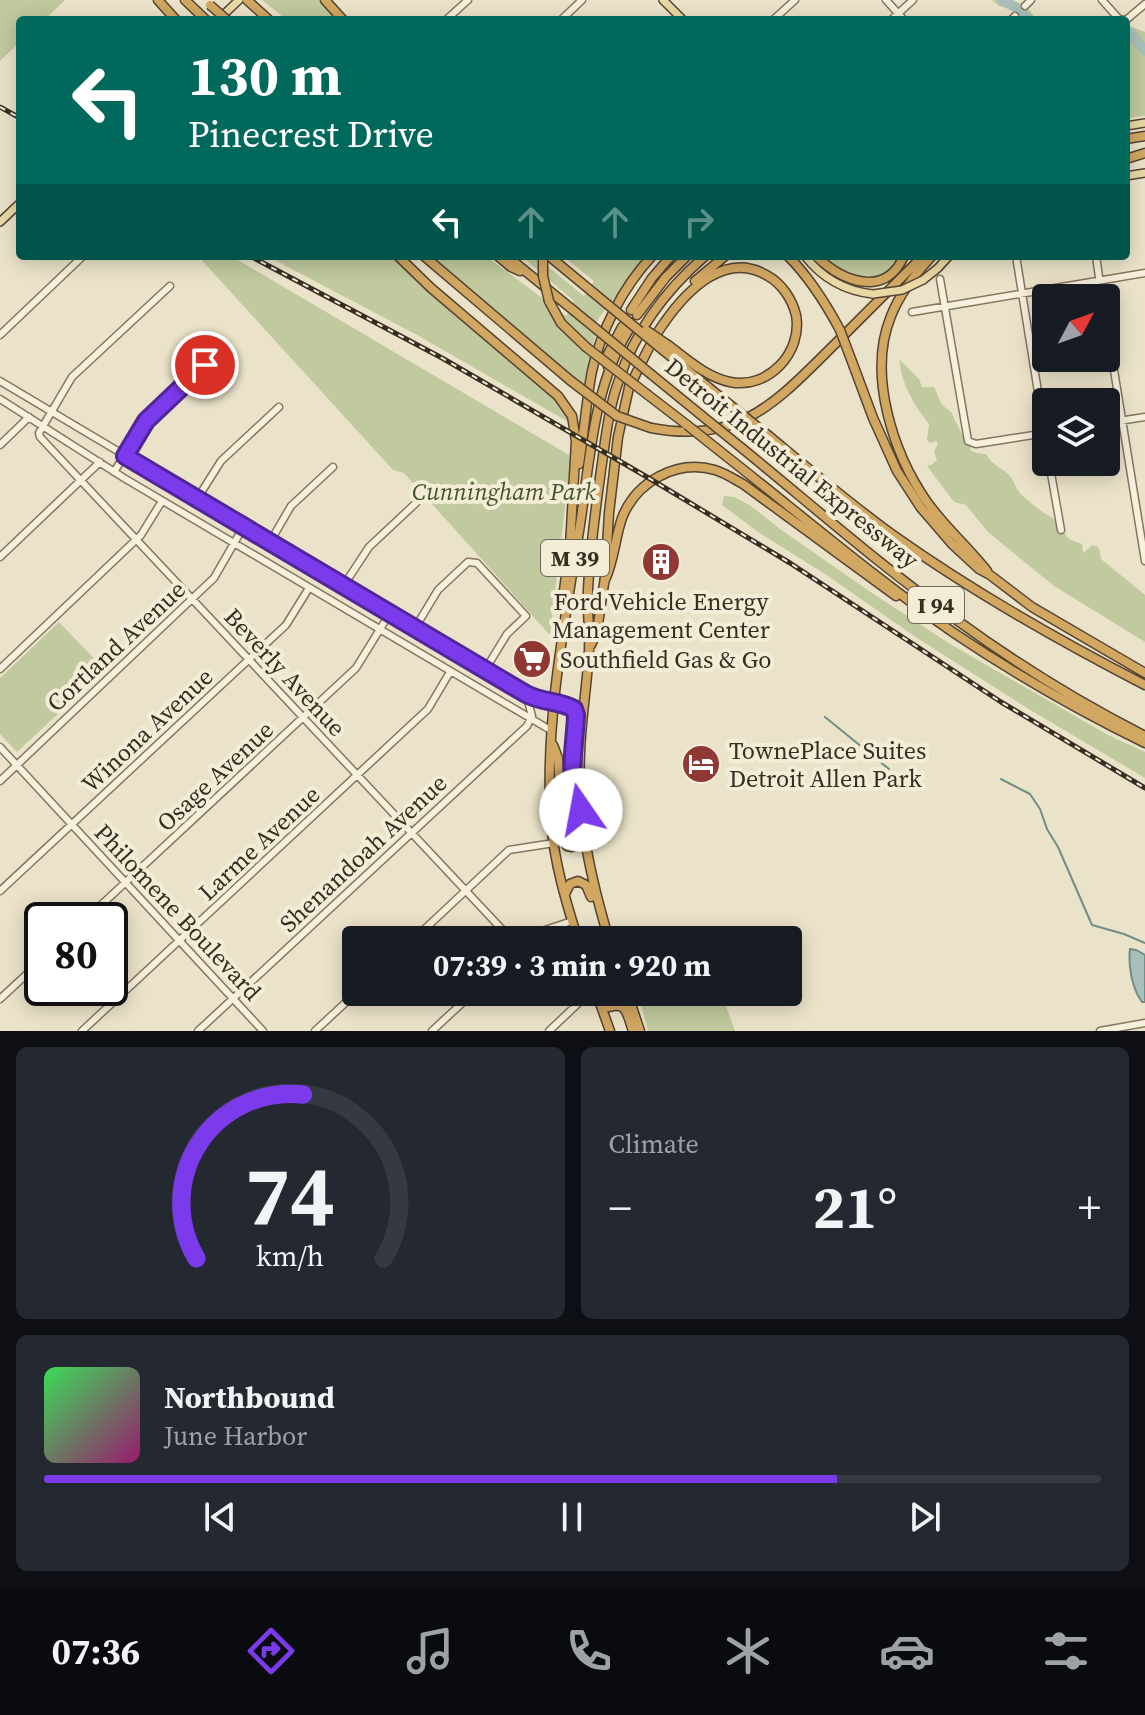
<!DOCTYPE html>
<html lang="en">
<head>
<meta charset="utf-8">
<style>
	:root { --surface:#171b24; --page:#242831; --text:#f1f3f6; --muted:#9ea1a6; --line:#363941; --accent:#7c3aed }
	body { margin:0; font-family:"Source Serif 4",serif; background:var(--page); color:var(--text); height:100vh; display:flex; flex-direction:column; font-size:30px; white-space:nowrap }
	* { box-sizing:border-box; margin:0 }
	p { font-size:26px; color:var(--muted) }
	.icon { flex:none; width:44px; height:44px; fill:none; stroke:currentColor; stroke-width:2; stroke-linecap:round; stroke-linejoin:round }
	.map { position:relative; height:1031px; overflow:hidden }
	.side { display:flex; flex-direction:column; gap:16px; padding:16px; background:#0d0f14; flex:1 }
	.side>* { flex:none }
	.banner { position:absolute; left:16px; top:16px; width:1114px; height:244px; border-radius:8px; box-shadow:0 4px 20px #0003; background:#00695c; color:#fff; overflow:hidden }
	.needle { width:52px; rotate:49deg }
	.buttons { position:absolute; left:1032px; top:284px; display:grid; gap:16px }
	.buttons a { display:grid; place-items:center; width:88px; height:88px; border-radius:8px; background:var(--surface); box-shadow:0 4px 20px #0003; font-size:40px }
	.speed { position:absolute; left:24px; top:902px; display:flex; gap:16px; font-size:40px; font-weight:700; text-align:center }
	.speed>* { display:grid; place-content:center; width:104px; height:104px; border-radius:50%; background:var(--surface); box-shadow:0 4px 20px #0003; line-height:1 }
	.speed .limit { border:4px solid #111; border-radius:12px; background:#fff; color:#111 }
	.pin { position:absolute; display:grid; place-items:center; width:68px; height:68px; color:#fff; margin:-34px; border:4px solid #fff; border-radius:50%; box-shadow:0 2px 8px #0007 }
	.me { position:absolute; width:88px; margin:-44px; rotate:348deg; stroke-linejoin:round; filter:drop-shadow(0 0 6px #0008) }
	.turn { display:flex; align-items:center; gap:28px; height:168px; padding:0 40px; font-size:36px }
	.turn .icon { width:104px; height:104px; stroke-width:2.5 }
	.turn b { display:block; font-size:56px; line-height:68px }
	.lanes { display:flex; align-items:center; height:76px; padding:0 40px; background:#0003; justify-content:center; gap:40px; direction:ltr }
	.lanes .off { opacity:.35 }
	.big { font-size:60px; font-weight:700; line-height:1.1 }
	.side .widget { flex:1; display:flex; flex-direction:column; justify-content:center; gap:12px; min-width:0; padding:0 28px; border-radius:12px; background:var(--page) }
	.side .dial { align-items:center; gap:0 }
	.dial svg { height:208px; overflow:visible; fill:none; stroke:var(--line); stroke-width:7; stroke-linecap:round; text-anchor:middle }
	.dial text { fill:var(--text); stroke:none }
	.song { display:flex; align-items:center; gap:24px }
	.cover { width:96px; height:96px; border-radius:12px; background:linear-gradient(135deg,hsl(130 70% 55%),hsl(320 70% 35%)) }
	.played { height:8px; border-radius:4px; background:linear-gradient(90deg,var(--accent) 75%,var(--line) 75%) }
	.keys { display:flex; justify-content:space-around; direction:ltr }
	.heat { display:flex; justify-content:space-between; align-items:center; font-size:44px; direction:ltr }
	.side .tiles { flex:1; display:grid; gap:16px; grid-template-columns:1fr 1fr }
	.widget:last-child { grid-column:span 2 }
	.trip { position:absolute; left:342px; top:926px; width:460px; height:80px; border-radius:8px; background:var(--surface); box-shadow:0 4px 20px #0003; font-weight:700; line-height:80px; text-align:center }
	.tab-bar { display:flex; height:128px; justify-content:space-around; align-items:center; background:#090b0e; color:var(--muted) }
	.tab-bar .icon { width:56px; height:56px }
	.tab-bar .on { color:var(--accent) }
	.tab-bar b { font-size:36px; color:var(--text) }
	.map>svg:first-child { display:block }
	.green { fill:#c1c99e }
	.water { fill:#a9c0ba; stroke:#708e88; stroke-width:2 }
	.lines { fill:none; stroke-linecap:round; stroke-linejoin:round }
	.stream { stroke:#708e88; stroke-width:2 }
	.river { stroke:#a9c0ba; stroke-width:10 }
	.minor-casing { stroke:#86765f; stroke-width:9 }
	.major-casing { stroke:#543; stroke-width:10 }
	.highway-casing { stroke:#543; stroke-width:11 }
	.minor { stroke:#f6f0dc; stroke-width:6 }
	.major { stroke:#ead8a5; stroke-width:7 }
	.highway { stroke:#d2a762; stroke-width:8 }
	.rail-casing { stroke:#382d21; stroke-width:5 }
	.rail { stroke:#f3edd8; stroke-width:2; stroke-dasharray:6; stroke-linecap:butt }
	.major-bridge-casing { stroke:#543; stroke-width:10; stroke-linecap:butt }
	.highway-bridge-casing { stroke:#543; stroke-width:11; stroke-linecap:butt }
	.major-bridge { stroke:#ead8a5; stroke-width:7 }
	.highway-bridge { stroke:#d2a762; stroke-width:8 }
	.route-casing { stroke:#51269a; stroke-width:20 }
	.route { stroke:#7c3aed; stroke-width:14 }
	.labels { text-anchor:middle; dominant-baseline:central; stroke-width:8; stroke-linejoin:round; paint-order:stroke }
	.shield { fill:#f3edd8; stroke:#706758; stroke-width:2 }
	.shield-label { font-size:22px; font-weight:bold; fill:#382d21 }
	.street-label { font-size:24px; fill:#382d21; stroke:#f3edd8 }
	.park-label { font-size:24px; font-style:italic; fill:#46532a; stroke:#f3edd8 }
	.poi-label { font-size:24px; fill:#382d21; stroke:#f3edd8; text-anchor:start }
</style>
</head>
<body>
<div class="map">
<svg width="1145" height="1031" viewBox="0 0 1145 1031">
	<rect width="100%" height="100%" fill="#ebe3c9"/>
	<path class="green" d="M0,0H65L44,20H20V42L0,61Z
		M262,0H319L338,20H287Z
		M992,0C1014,0 1026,0 1036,20H1021L1012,9L999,6Z
		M1126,25L1145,32V116L1126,118Z
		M198,256H231L569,455L570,465L550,635L404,473L393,470Z
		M267,256H393L437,299L555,399L570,423L419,336Z
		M430,256H486L566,316L574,301L521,256H535L584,296L594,281L563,256H648L618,296L615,297L598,319L587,380L584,385Z
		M820,256H900C881,291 846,274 820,256Z
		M899,359L919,379L922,387H934L942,405L951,412L967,444L971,447L970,450L976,453L986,454C993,466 1003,468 1011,477C1012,478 1016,488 1017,489C1020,495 1046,516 1053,518L1069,539L1082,544L1083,553L1093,545L1099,548L1101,559L1145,595V642L1054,586L988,532L966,505L954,502L927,466L931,465L937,460L934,452L938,444L936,441L930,443L927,440L929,424C913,404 902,385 899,359Z
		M724,496L734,497L751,506L780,529L869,591L950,644L1108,735L1145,752V778L1027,708L914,636L825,574L758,532L722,505Z
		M59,622L105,670L17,752L0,734V678Z
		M673,992H721L735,1031H648L639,997Z"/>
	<path class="water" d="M1130,949L1136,950L1145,955V1002H1142C1132,989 1128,965 1130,949Z"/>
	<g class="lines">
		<path class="stream" d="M825,717L889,769
			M1001,779L1030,794L1040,809L1047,829L1058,847L1092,925L1124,934L1145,943"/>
		<path class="river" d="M1002,0L1017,8L1029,20
			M1126,31L1130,33L1145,51"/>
		<defs>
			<path id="minor" d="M886,0L904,20
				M1102,0L1119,19L1124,20
				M1025,6L1031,0
				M446,20L468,0
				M561,20L582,0
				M773,20L795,0
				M891,20L913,0
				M1011,20L1015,16
				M1126,20L1145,4
				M1016,256L1046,441
				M1096,256L1102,298
				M940,279L968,441L976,444L1046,433
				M170,286L72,377L39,433L40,437L512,940
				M912,312L1145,273
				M1106,321L1145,561
				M0,335L83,256
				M0,381L526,694L538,700L555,703
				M0,399L124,478L552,731
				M1106,423L1145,417
				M0,445L29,417
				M1049,462L1061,530
				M114,472L146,421L224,347
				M197,499L221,461L279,407
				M270,542L291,506L333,467
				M0,557L100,462
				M344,585L369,547L416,503
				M415,628L438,590L468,562L477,563L526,616L507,634L485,670
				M0,669L141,535L162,501
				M0,747L263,1031
				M0,781L214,578L244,526
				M0,891L286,625L309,588
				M85,920L356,668L390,613
				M413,940L509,850L554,843
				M530,940L542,931L572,921
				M561,992L575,1006
				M0,999L42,960
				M82,1031L428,709L450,672
				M198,1031L527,726L532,716L526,694
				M315,1031L357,992
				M432,1031L474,992
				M549,1031L586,996L595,992
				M1100,1031L1145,1023"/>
			<path id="major" d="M663,0L683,20
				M218,20L239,0
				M1126,126L1145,123
				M1126,176L1145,173
				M0,222L20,203
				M805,256C822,278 846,291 873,294
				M923,280L938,268L949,256"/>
			<path id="highway" d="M158,0L176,20
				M185,0L206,20
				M247,0L269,20
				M325,0L343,20
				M1126,139L1145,136
				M1126,159L1145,153
				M398,256L431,288L558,396L572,416L576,441L570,546L562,605
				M424,256L571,381
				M498,256L511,267L520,271
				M507,256L595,328
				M549,256L607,304
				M788,256C810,278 825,302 840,330
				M816,256C842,281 885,299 904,256
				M932,256C915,274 900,293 891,316C867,374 893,453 927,502C945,527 968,547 987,571
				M695,281L725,256
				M549,301L561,323L586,347
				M631,310L652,278L671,256
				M637,315L666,277L687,256
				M664,351L729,404
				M608,367V354L622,327
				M854,367L873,418L897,471L921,508L952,544L979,569L990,575L1032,607L1145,673
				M652,375L701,415
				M629,387C641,366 649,343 664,323C687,290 726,250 768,276C782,284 792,299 796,315C803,352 768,390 730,382C706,377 687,359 668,345
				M648,395L687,425
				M651,428C741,445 777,401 836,343C865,314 894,285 923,256
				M769,436C810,470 850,504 893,535C973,592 1058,640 1145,685
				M743,449C814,507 883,568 958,621C1017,664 1080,703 1145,736
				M726,456C801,515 876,579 954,633C1015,674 1079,711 1145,743
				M579,464C584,434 586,402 592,371C601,330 623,287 652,256
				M606,563L609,513L618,437L630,383
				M605,580C614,561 615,538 622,518C636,482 676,459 715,470C725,473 734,479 743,484L896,596
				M591,645L597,631L605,577
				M555,703L571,707L576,715L573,783L577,802
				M553,745L558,758L563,840L567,846L572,847L579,844L584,836
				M565,894L570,884L578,881L586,885L591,897
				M578,940C566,902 554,862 551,821C544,725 565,621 580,525C590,460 593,388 628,331
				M609,940C591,879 577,819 580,754C581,720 587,686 589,651C590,631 587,611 588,590C590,548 596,505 602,463C606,435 609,407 619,380C635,331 667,289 705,256
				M596,992L610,1031
				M627,992L640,1031
				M603,1009C627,1000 626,1011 633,1031"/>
		</defs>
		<use href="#minor" class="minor-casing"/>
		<use href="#major" class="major-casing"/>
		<use href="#highway" class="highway-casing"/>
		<use href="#minor" class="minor"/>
		<use href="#major" class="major"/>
		<use href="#highway" class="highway"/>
		<defs>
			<path id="rail" d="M0,107L20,118
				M250,256L442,358L647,477L790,563L1001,702L1145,788"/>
		</defs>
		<use href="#rail" class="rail-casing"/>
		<use href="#rail" class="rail"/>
		<defs>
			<path id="major-bridge" d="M873,294L902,290L923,280"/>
			<path id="highway-bridge" d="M210,5L227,20
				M543,256V276L549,301
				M607,304L664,351
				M595,328L652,375
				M646,330L668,345
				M840,330L854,367
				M586,347L648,395
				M571,381L617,416L651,428
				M729,404L769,436
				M701,415L743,449
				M687,425L726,456"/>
		</defs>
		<use href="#major-bridge" class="major-bridge-casing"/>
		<use href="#highway-bridge" class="highway-bridge-casing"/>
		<use href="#major-bridge" class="major-bridge"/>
		<use href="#highway-bridge" class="highway-bridge"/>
	</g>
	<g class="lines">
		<defs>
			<path id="route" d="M205,365L146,421L125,456L526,694C543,703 558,700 574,709L576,715C575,746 566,781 581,810"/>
		</defs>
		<use href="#route" class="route-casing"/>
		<use href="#route" class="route"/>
	</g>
	<defs>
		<symbol id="building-disc" viewBox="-11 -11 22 22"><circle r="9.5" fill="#903834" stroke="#f3edd8"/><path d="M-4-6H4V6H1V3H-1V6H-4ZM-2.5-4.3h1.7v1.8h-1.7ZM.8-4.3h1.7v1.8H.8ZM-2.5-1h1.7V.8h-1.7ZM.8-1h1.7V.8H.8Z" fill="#fff"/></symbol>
		<symbol id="supermarket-disc" viewBox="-11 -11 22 22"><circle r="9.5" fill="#903834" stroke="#f3edd8"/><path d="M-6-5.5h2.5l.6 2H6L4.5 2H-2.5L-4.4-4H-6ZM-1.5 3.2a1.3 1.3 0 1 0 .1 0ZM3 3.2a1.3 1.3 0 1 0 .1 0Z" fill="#fff"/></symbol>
		<symbol id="hotel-disc" viewBox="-11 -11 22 22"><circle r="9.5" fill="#903834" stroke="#f3edd8"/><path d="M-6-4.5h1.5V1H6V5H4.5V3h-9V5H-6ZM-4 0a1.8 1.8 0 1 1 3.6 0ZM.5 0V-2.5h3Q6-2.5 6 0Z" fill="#fff"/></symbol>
	</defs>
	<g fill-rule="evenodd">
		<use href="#building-disc" x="639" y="540" width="44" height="44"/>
		<use href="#supermarket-disc" x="510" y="637" width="44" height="44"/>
		<use href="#hotel-disc" x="679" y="742" width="44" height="44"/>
	</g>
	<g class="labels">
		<g class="shield">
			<rect x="541" y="540" width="68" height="36" rx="6"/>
			<rect x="908" y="587" width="56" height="36" rx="6"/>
		</g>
		<g class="shield-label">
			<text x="575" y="558">M 39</text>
			<text x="936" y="605">I 94</text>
		</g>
		<g class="street-label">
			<text transform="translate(792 463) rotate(39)">Detroit Industrial Expressway</text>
			<text transform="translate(116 646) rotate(-43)">Cortland Avenue</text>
			<text transform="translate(285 672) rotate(47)">Beverly Avenue</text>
			<text transform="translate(147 730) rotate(-43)">Winona Avenue</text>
			<text transform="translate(215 776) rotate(-43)">Osage Avenue</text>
			<text transform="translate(259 843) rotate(-43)">Larme Avenue</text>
			<text transform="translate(363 853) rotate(-43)">Shenandoah Avenue</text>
			<text transform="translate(178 912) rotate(47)">Philomene Boulevard</text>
		</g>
		<g class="park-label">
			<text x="504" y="491">Cunningham Park</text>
		</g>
		<g class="poi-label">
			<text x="661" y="601" text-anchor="middle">Ford Vehicle Energy<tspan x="661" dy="28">Management Center</tspan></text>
			<text x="560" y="659">Southfield Gas &amp; Go</text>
			<text x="729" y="750">TownePlace Suites<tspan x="729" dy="28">Detroit Allen Park</tspan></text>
		</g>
	</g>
</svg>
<div class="buttons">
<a><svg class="needle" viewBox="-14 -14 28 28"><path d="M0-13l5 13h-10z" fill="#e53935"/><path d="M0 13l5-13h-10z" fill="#9ea1a6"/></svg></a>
<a><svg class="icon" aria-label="layers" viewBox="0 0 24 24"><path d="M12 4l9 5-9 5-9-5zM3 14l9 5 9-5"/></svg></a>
</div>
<div class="speed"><div class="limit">80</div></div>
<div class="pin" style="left:205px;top:365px;background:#d93025"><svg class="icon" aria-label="arrive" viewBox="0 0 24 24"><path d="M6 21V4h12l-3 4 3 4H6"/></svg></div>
<svg class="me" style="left:581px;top:810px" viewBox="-20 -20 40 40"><circle r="19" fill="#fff"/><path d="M0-13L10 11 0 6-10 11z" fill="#7c3aed"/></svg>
<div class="trip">07:39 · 3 min · 920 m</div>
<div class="banner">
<div class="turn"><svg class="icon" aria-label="left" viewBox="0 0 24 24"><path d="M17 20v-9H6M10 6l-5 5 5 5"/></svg><div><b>130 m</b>Pinecrest Drive</div></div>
<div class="lanes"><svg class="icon" aria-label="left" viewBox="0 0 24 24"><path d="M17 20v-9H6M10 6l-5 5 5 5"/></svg><svg class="icon off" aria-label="ahead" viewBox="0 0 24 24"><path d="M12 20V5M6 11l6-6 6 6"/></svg><svg class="icon off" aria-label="ahead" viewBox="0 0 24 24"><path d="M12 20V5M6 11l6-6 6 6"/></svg><svg class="icon off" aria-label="right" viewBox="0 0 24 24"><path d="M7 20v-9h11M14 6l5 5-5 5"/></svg></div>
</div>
</div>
<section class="side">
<div class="tiles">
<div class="widget dial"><svg viewBox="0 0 100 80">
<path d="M14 69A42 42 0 1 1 86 69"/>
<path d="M14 69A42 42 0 0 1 55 6" stroke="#7c3aed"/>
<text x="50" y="56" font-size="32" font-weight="700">74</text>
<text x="50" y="72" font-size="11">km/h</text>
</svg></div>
<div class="widget"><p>Climate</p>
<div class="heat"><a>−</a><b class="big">21°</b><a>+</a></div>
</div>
<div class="widget">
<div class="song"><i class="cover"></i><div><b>Northbound</b><p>June Harbor</p></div></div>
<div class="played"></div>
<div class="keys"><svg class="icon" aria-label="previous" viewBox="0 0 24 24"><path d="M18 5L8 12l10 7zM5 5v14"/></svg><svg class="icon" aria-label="pause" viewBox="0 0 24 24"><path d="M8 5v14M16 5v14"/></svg><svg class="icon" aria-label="next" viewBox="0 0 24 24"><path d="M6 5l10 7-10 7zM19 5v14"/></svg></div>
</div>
</div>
</section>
<nav class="tab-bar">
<b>07:36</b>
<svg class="icon on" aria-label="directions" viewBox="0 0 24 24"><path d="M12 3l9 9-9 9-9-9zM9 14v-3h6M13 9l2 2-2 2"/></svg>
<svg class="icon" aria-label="music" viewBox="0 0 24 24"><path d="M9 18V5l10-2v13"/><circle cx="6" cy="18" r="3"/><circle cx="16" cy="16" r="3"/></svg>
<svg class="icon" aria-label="phone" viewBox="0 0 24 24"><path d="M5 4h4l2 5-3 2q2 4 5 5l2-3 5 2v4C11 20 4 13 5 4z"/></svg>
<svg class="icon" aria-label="climate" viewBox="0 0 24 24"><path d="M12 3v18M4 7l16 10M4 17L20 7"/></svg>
<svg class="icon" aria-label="car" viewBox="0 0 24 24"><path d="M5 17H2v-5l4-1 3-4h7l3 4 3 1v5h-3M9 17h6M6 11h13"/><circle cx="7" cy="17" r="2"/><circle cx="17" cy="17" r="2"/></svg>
<svg class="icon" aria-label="filters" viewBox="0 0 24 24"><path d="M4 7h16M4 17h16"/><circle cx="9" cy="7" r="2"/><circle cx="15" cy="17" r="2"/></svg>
</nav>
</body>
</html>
